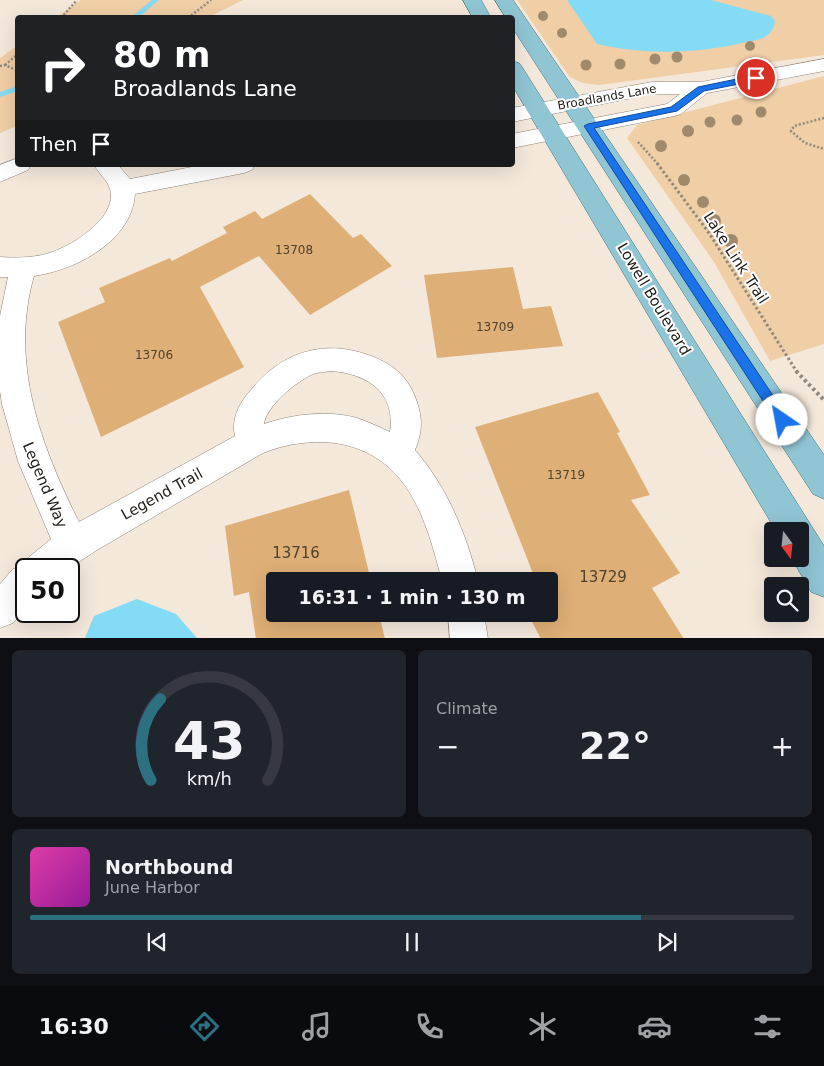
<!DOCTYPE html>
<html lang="en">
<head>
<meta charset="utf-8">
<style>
	:root { --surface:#171b24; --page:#20242c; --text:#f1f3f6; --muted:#9ea1a6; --line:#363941; --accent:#2d7082 }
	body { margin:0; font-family:"DejaVu Sans",sans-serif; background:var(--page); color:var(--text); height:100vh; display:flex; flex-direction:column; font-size:19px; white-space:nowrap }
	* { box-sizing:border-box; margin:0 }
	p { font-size:16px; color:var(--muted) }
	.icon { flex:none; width:28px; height:28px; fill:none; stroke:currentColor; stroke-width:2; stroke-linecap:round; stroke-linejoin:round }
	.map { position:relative; height:638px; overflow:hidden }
	.panel { display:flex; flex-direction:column; gap:12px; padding:12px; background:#0d0f14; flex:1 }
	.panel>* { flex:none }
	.guide { position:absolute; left:15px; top:15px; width:500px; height:152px; border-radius:5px; box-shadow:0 5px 20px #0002; background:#202124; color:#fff; overflow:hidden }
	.needle { width:32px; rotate:165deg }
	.fabs { position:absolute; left:764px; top:522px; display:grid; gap:10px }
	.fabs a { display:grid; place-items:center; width:45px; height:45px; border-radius:5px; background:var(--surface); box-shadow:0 5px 20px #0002; font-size:25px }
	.speed { position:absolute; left:15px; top:558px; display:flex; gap:10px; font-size:25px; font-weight:700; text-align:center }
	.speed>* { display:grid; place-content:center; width:65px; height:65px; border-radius:50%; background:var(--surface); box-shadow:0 5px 20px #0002; line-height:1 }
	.speed .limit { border:2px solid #111; border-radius:8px; background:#fff; color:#111 }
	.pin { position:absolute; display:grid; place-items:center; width:42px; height:42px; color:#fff; margin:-21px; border:2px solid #fff; border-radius:50%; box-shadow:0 1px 5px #0007 }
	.me { position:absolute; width:55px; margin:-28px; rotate:327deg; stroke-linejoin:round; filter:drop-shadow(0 0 4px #0008) }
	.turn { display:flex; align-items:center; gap:18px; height:105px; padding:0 15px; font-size:22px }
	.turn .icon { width:65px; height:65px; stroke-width:2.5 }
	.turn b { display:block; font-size:35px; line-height:42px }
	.then { display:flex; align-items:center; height:48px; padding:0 15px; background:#0003; gap:10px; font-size:19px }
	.big { font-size:38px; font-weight:700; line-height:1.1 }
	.panel .card { flex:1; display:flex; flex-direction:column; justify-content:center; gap:8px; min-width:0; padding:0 18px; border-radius:8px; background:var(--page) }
	.panel .dial { align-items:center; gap:0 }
	.dial svg { height:130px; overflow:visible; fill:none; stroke:var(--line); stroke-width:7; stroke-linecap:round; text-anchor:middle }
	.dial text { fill:var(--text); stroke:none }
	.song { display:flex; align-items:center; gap:15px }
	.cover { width:60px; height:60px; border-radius:8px; background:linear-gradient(135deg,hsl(320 70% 55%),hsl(300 70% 35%)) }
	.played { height:5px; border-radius:2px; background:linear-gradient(90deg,var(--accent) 80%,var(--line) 80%) }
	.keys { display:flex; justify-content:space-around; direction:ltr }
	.heat { display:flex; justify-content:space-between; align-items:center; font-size:28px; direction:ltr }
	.panel .tiles { flex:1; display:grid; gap:12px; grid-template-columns:1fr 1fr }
	.card:last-child { grid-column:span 2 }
	.trip { position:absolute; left:266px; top:572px; width:292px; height:50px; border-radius:5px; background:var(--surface); box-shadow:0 5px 20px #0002; font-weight:700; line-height:50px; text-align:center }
	.tab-bar { display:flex; height:80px; justify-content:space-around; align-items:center; background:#090b0e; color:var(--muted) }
	.tab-bar .icon { width:35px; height:35px }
	.tab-bar .active { color:var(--accent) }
	.tab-bar b { font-size:22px; color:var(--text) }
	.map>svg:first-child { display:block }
	.green { fill:#f0cea6 }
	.water { fill:#84dbf5 }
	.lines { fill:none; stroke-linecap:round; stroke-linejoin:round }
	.stream { fill:#84dbf5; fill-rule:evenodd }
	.building { fill:#deaf76 }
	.minor-casing { stroke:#8e8377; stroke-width:1 }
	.major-casing { stroke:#397180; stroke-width:1 }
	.path-far2 { stroke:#90887f; stroke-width:2.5; stroke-dasharray:2 2; stroke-linecap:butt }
	.path-far1 { stroke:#90887f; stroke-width:3; stroke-dasharray:2.5 2.5; stroke-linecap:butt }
	.path { stroke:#90887f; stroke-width:4; stroke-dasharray:3 3; stroke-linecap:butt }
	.minor { fill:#fff; fill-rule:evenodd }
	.major { fill:#90c5d4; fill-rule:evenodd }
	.tree { fill:#a18a6c }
	.route { fill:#1a73e8; stroke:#114b97 }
	.labels { text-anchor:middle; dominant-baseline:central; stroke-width:4; stroke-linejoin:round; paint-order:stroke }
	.far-street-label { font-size:12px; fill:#201c17; stroke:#fff }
	.number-label { font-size:12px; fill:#50412f }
	.street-label { font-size:15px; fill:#201c17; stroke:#fff }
	.near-number-label { font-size:15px; fill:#50412f }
</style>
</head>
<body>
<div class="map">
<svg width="824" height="639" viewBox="0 0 824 639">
	<rect width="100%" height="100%" fill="#f4e8db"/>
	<path class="green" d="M81,0H243L209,17H57Z
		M517,0H824V55L599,85C587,84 579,83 569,76Z
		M17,46V126L0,133V58Z
		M824,76V344L770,361L714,262L627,138L637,125Z"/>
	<path class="water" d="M567,0H711L771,16L775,21C774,28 771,33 765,37C760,40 752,41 746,42C699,54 644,55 597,44Z
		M137,599L176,614L197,638H85L94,616Z"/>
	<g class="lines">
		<path class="stream" d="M152,0H159L138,18H130Z
			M18,86V91L0,97V92Z"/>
	</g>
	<path class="building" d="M310,194L353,238L361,234L392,266L310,315L259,256L200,287L244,367L101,437L58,322L105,302L99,288L170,258L172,261L227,233L223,227L255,211L262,219Z
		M513,267L523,309L551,306L563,346L437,358L424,275Z
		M598,392L620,432L617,433L650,495L631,500L680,573L652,588L684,639H541L528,614H550V581H524L534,576L475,427Z
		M349,490L371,581H275V614H379L385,639H256L249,592L234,596L225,526Z"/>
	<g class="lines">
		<defs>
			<path id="minor" d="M824,59V71L707,93L681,114L674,116L512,148V134L667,104L680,94H652L512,122V108L652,82H701Z
				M18,158V165H31L28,170L0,182V165Z
				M94,165H118L130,179L202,165H255L252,170L244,173L135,194C132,241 76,270 34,276C9,362 41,446 79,522L235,436C231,419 239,404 250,391C281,352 324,338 371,356C395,365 409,378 417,402C423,420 422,433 415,450C447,487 466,533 478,581H442C426,519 408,454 335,443C311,440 285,444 263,453L97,550L68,569H26V608L13,623L0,628V584L13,569L25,565L29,557L51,539L18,461L2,404L0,391V316L8,277H0V257C15,258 31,258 46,254C69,248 113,221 111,194C110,182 100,175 94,165ZM332,371C367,374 396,392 390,432C379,427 369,422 357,418C328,410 293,414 264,424C266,406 297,381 313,374C319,372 325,372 332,371Z
				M448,614H484L488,639H450Z"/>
			<path id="major" d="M463,0H481L491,18H473Z
				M495,0H513L824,455V499L813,494L512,27V18H506Z
				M512,61L519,63L522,67L824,546V597L811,592L792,559H800V531H776L512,85Z"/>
		</defs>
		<use href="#minor" class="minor-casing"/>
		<use href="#major" class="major-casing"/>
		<path class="path-far2" d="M61,18L77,0
			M188,18L211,0
			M5,65L18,54
			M0,66L5,65L18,71
			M824,118L794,126L791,131L805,143L824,149
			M638,142L658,164"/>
		<path class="path-far1" d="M657,163L709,233L797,372"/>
		<path class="path" d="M796,371L824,400"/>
		<use href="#minor" class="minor"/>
		<use href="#major" class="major"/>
	</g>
	<g class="tree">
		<circle cx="543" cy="16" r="5"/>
		<circle cx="562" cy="33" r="5"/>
		<circle cx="750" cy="46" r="5"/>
		<circle cx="677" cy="57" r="5.5"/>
		<circle cx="655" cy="59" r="5.5"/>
		<circle cx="620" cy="64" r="5.5"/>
		<circle cx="586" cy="65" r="5.5"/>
		<circle cx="761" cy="112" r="5.5"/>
		<circle cx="737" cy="120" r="5.5"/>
		<circle cx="710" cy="122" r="5.5"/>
		<circle cx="688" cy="131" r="6"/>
		<circle cx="661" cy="146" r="6"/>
		<circle cx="684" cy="180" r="6"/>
		<circle cx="703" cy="202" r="6"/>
		<circle cx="714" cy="221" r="7"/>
		<circle cx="731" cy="241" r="7"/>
	</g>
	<path class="route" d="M756,75L759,76V80L704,91L677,111L594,128L786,415L788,420L786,424L782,425L778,424L584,126L588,124L671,107L698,87Z"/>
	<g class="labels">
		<g class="far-street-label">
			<text transform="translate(607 97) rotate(-10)">Broadlands Lane</text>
		</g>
		<g class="number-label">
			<text x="294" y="250">13708</text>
			<text x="495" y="327">13709</text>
			<text x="154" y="355">13706</text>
			<text x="566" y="475">13719</text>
		</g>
		<g class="street-label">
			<text transform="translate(736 258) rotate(57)">Lake Link Trail</text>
			<text transform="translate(654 299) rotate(59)">Lowell Boulevard</text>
			<text transform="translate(45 485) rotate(67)">Legend Way</text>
			<text transform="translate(162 494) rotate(-29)">Legend Trail</text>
		</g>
		<g class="near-number-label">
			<text x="296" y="553">13716</text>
			<text x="603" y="577">13729</text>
		</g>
	</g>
</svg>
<div class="fabs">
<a><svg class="needle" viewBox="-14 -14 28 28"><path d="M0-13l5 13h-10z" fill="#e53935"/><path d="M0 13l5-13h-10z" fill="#9ea1a6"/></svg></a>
<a><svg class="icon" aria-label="search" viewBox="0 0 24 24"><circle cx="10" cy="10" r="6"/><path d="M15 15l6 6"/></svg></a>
</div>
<div class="speed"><div class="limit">50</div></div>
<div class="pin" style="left:756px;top:78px;background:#d93025"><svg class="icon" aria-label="arrive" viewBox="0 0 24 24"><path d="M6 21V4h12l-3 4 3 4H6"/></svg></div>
<svg class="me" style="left:782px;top:420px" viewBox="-20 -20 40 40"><circle r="19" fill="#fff"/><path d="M0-13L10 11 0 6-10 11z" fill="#1a73e8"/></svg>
<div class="trip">16:31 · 1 min · 130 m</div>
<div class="guide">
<div class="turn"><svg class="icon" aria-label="right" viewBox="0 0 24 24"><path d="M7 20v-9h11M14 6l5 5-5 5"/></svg><div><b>80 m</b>Broadlands Lane</div></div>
<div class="then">Then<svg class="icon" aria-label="arrive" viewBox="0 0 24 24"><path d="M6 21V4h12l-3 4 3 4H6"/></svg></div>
</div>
</div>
<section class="panel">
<div class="tiles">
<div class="card dial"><svg viewBox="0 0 100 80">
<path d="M14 69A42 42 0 1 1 86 69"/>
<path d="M14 69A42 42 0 0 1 20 19" stroke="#2d7082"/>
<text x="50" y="56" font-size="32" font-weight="700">43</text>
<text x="50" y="72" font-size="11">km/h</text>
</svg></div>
<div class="card"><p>Climate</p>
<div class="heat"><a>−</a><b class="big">22°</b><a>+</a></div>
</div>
<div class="card">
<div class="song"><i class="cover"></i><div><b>Northbound</b><p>June Harbor</p></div></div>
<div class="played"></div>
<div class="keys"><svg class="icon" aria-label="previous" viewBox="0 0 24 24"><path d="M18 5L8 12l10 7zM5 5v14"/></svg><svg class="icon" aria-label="pause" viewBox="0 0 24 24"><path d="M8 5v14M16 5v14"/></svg><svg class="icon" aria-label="next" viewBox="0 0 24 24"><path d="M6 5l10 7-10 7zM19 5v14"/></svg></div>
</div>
</div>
</section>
<nav class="tab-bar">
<b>16:30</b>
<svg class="icon active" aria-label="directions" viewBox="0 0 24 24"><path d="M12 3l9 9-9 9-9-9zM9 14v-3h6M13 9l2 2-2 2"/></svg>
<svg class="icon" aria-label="music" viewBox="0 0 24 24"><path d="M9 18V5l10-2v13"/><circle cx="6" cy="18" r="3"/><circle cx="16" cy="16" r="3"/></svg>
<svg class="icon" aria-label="phone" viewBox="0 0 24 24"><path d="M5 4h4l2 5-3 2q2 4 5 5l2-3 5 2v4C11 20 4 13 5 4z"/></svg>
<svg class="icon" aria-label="climate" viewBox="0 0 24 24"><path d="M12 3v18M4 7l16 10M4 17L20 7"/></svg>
<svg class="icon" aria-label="car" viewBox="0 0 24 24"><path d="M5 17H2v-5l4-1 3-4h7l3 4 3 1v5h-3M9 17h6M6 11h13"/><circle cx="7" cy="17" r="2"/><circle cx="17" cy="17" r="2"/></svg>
<svg class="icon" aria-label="filters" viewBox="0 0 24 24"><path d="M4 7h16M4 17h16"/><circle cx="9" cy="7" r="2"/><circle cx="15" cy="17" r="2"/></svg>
</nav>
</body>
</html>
